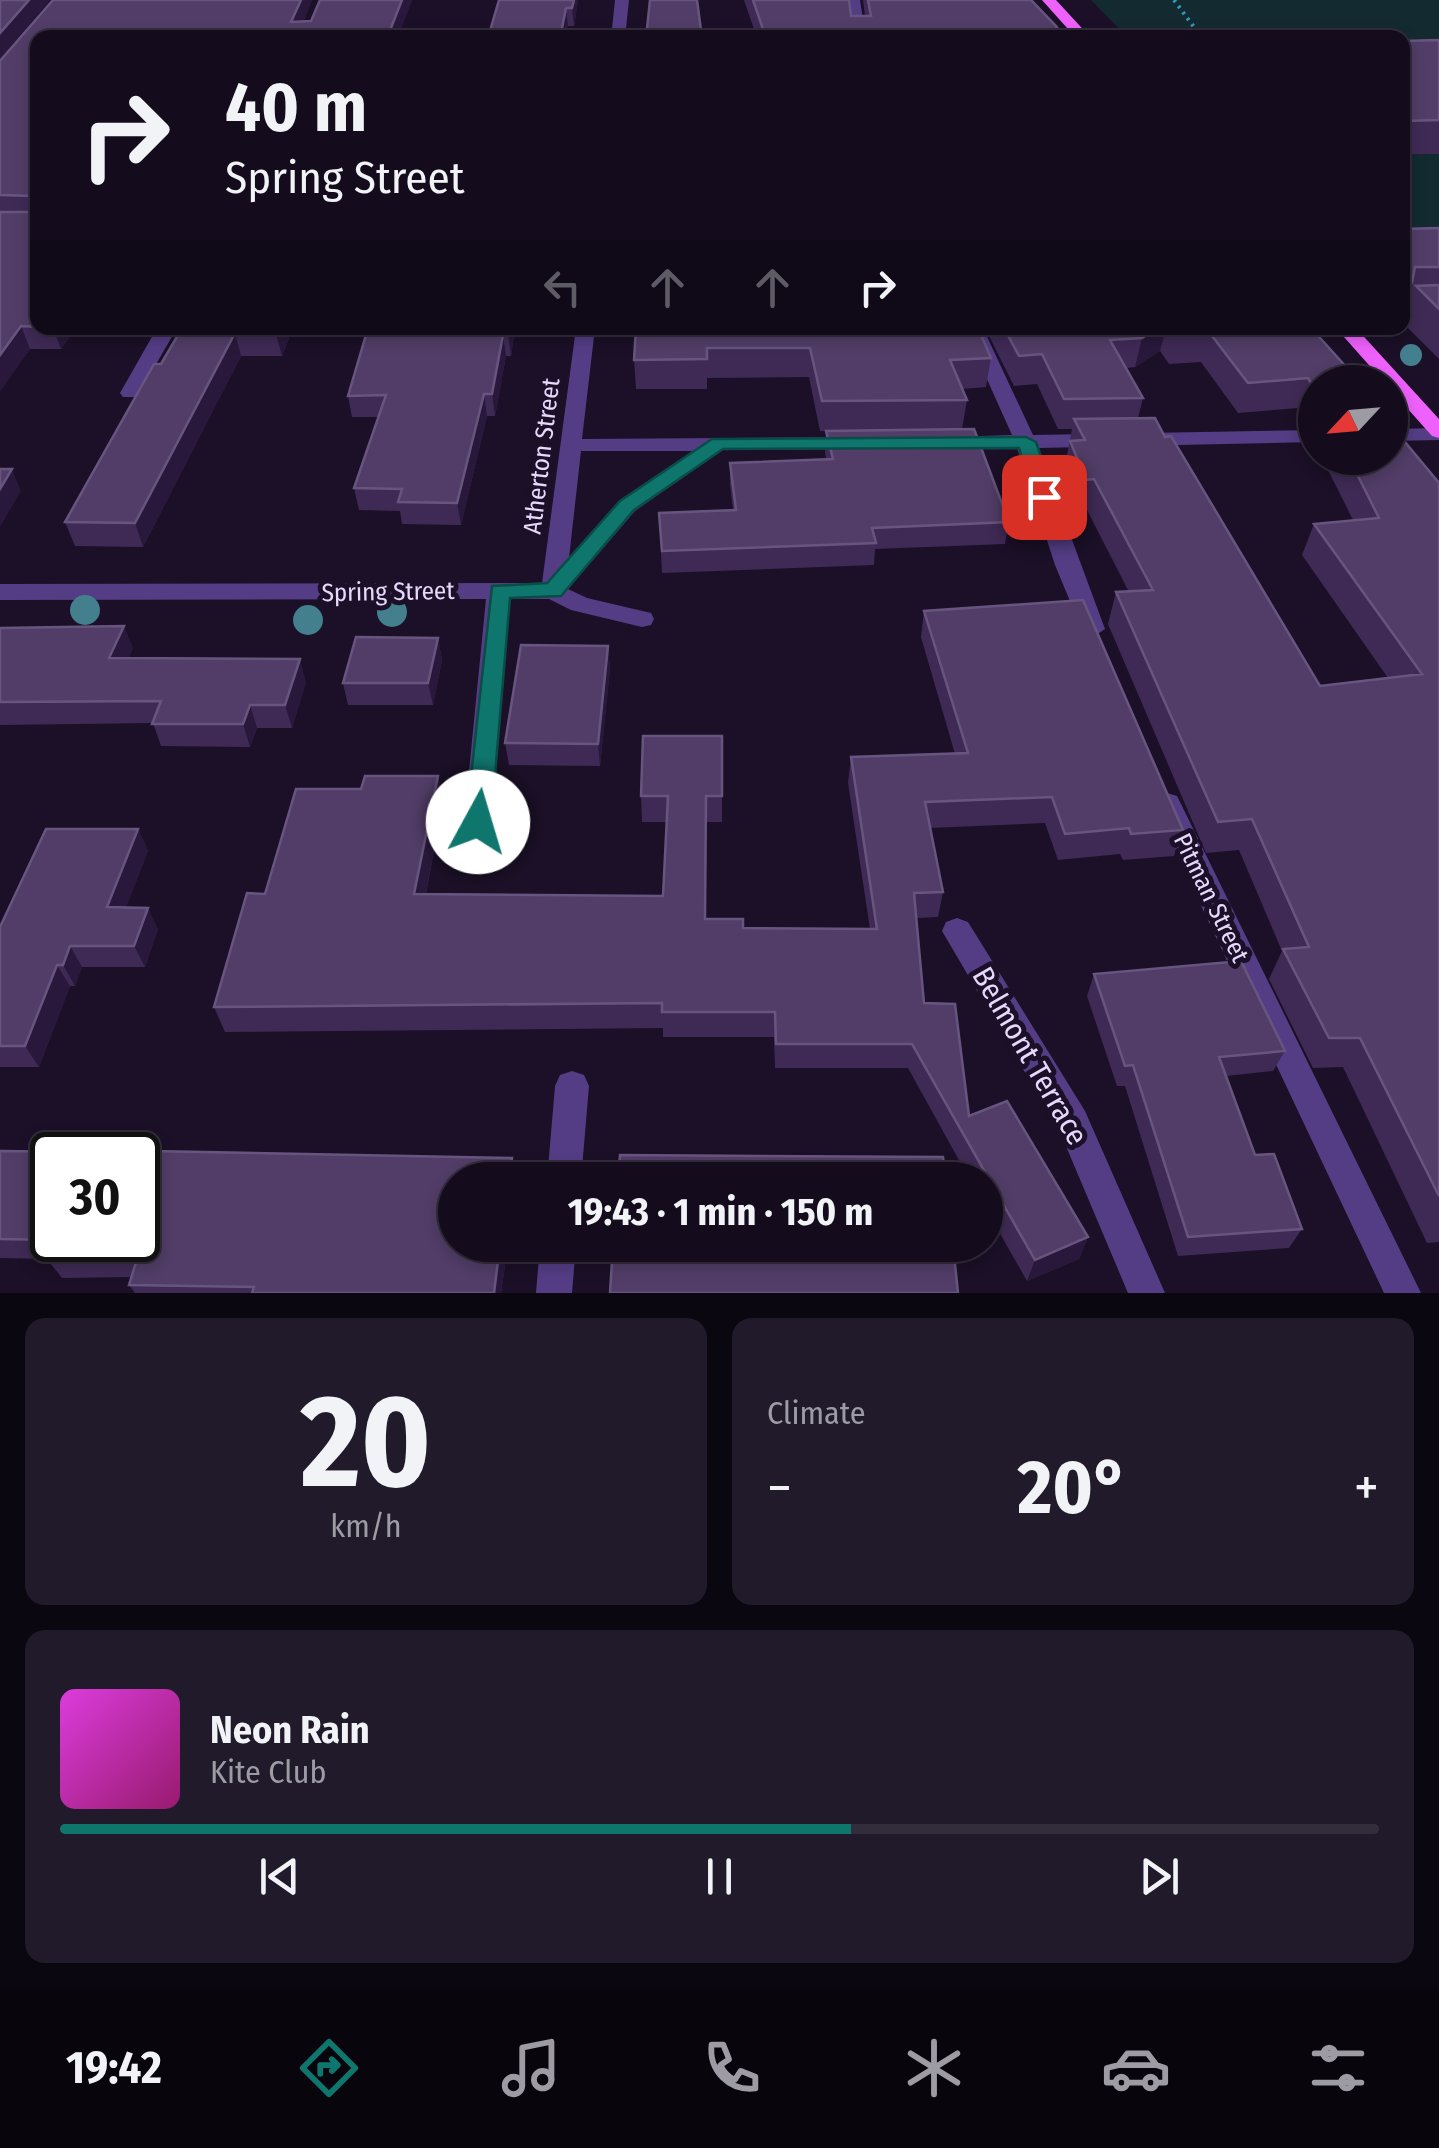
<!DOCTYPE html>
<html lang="en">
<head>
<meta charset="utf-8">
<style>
	:root { --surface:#140c1d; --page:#211a2a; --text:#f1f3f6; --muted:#9d9ba4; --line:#332c3b; --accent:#0f766e }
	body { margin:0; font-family:"Fira Sans Condensed",sans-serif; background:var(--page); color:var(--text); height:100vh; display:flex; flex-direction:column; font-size:38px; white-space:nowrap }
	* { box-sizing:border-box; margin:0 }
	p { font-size:32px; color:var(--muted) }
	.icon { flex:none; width:55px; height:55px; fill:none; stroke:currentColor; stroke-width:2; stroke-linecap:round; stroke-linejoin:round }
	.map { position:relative; height:1293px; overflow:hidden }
	.details { display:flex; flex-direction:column; gap:25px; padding:25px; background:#0b0710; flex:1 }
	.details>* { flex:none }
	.top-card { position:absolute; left:30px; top:30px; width:1380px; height:305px; border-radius:20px; box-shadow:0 5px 15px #0003,0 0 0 2px var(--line); background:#140c1d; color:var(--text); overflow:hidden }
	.needle { width:65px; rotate:244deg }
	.buttons { position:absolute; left:1298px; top:365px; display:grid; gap:20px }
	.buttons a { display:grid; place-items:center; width:110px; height:110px; border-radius:50%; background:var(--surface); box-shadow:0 5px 15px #0003,0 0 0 2px var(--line); font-size:50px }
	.speed { position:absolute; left:30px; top:1132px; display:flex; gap:20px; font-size:50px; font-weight:700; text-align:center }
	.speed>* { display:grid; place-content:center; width:130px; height:130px; border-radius:50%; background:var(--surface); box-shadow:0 5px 15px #0003,0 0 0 2px var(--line); line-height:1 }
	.speed .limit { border:5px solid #111; border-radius:15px; background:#fff; color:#111 }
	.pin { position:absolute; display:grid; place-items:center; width:85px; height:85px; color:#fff; margin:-42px; border-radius:20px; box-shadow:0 5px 15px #0006 }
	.me { position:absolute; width:110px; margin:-55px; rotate:6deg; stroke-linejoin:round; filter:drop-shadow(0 0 8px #0008) }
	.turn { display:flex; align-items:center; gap:35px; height:210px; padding:0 30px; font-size:45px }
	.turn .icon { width:130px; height:130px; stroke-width:2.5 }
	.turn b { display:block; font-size:70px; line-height:85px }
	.lanes { display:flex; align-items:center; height:95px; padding:0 30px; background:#0003; justify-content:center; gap:50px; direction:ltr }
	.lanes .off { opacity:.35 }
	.big { font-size:75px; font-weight:700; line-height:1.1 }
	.details .card { flex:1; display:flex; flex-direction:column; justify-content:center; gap:15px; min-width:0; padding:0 35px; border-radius:20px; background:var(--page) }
	.details .dial { align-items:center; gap:0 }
	.dial b { font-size:130px; line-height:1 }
	.song { display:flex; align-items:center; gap:30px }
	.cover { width:120px; height:120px; border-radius:15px; background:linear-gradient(135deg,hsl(300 70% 55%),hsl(320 70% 35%)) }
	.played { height:10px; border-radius:5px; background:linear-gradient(90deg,var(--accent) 60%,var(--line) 60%) }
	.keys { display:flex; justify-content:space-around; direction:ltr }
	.heat { display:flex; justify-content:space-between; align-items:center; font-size:55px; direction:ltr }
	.details .tiles { flex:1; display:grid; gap:25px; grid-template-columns:1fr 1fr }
	.card:last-child { grid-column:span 2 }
	.trip { position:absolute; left:438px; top:1162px; width:565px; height:100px; border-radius:50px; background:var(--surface); box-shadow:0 5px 15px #0003,0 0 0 2px var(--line); font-weight:700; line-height:100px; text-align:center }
	.menu { display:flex; height:160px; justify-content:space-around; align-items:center; background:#08050c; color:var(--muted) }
	.menu .icon { width:70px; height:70px }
	.menu .selected { color:var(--accent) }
	.menu b { font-size:45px; color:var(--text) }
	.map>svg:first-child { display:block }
	.green { fill:#132a31 }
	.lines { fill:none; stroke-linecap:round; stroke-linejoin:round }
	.path { stroke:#3399b7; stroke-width:4; stroke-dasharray:2.5 5; stroke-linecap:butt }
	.street { fill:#543d85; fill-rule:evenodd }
	.primary { fill:#ee61fb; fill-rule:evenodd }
	.tree { fill:#437f8c }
	.wall { fill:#3f2a55 }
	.shaded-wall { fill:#29183b }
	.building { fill:#513d67; stroke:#68557f; stroke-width:2.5; fill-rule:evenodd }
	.route { fill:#0f766e; stroke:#0a4d48; stroke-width:2.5 }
	.labels { text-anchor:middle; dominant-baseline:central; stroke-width:10; stroke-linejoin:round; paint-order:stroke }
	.street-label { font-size:25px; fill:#e7d8fe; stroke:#1b1027 }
	.near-street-label { font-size:30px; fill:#e7d8fe; stroke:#1b1027 }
</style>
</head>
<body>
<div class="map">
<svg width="1439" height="1293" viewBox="0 0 1439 1293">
	<rect width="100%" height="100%" fill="#1b1027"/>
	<path class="green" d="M1091,0H1439V262L1403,263L1402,38L1127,37Z"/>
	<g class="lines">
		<path class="path" d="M1174,0L1202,38"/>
		<path class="street" d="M615,0H629L625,38H611Z
			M846,0H860L866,38H852Z
			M157,328H177L137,397H123L120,393Z
			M576,328H595L582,439L858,437L869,443L858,449L722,450L635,511L568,589L587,598L651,613L654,619L651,625L642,627L571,610L549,599H510L492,822L488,830L478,833L468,830L464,822L486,599L0,600V584L542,583ZM581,451H694L619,501L569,558Z
			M964,328H983L1033,435L1315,430V442L1038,448L1105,629L1093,637L1084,635L1055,565L1017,448L948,449L937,443L948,437L1012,435Z
			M1439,428V440L1390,441V429Z
			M1167,793L1177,796L1181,804L1421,1293H1384L1153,804L1157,796Z
			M957,918L968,922L1085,1111L1165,1293H1128L1060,1132L942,931L946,922Z
			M572,1071L584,1075L589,1086L581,1180H547L555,1086L560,1075Z
			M540,1245H576L572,1293H536Z"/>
		<path class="primary" d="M1042,0H1056L1091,38H1076Z
			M1336,328H1356L1439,419V438L1432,436L1390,389V382H1384Z"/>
	</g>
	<g class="tree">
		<circle cx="1411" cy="355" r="11"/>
		<circle cx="85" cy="610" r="15"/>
		<circle cx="392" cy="612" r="15"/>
		<circle cx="308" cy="620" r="15"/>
	</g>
	<path class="wall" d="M53,0H312L303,22L412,0L397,38H38V328H76L61,349H30L0,391V61Z
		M578,0L574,26H568L565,38H488Z
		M744,0H849L851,16H865L863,0H1031L1064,38H757Z
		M1439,40V154H1402V41Z
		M1439,228V359L1402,322L1410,302H1404L1402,306V229Z
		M182,328H293L282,356H241L143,547L75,546L65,522Z
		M368,328H515L511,356H506L495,416H487L461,525L402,524L400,511L359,510L354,488L378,417H352L348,396Z
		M636,328L991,358L986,387L962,389L967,400L962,429L1009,522L1005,544L875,549L874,565L662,573L659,513L733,510L730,485V463L826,459L825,452L826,431H820L809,377L707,378V389H636L634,360Z
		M985,328H1311L1348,369L1347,373L1315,382V427L1307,426L1298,408L1238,413L1201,362L1169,364L1160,351L1135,367L1126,368L1143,398L1138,418L1320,686L1388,678L1302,555L1314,524L1353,520L1322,458H1390L1439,483V1242L1427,1243L1343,1067L1313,1068L1269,979L1282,951L1239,850L1206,853L1108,624L1116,592H1129L1087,510H1079L1064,471L1072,429H1058L1037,384L1014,386Z
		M924,611L1183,830L1174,856L1123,860L1120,854L1058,860L1045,823L930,828L943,892L938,917L916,918L924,1003L969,1116L1088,1237L1079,1259L1027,1281L985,1207V1180H970L908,1068H775L774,1037H663V1028L225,1032L214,1007L265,894L361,789L438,776L443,802L426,894L663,896L667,822H642L641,796L722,736V822H706V919L743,928L870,929L848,783L851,757L955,754L921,637Z
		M0,628L133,648L128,658L306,682L292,728H257L250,747L161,746L153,723L0,725Z
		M438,638L442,660L433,705H348L343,683Z
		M608,646L610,669L600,766L509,765L505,743Z
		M138,829L148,851L126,907L158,929L145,967H82L75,986H70L39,1067H0V927Z
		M1094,974L1285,1051L1273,1071L1226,1076L1255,1155L1302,1229L1289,1248L1178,1256L1125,1086H1117L1087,996Z
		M152,1145L156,1151L516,1178V1180H455V1245H508L501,1293H135L129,1285L131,1277L62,1278L47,1259L0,1258V1151L83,1152Z"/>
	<path class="shaded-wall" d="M29,0H50L0,60V33Z
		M301,0H312L296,38L291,22Z
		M402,0H412L397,38H387Z
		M574,0H578L574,26L572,8Z
		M566,8L568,26L565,38H560Z
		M21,326L30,349L0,391V355Z
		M53,328H76L61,349Z
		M279,328H293L282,356L276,334Z
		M509,328H515L511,356L508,335Z
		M1158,328H1166L1160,351L1135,367L1142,338Z
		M235,333L241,356L143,547L135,523Z
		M503,335L506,356L495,416L492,394Z
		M484,394L487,416L461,525L457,503Z
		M12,469L21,491L0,527V489Z
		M124,626L133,648L119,681L109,658Z
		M438,638L442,660L433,705L428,683Z
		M608,646L610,669L600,766L598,744Z
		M300,659L306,682L292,728L285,705Z
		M250,705L257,728L250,747L243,724Z
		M438,776L443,802L421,919L414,894Z
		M138,829L148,851L118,929L107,907Z
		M148,908L158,929L145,967L134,946Z
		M70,946L82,967L75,986L63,965Z
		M57,965L70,986L39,1067L25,1046Z
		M512,1158L516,1178V1180H509Z
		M1088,1237L1079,1259L1027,1281L1035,1260Z
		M500,1245H508L501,1293H494Z"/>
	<path class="building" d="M0,0H29L0,33Z
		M53,0H301L291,22L311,21L320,0H402L387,38H38V327L21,326L0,355V212H30L34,209L33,196L0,195V61Z
		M499,0H574L572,8H566L560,38H488Z
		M650,0H697L702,38H646Z
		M753,0H849L851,16H871L868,0H1031L1056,26L1064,38H766Z
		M1439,40V120L1402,121V41Z
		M1439,228V267H1415L1412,282L1402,274V229Z
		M1439,285V309L1416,286Z
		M182,328H279L276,334L235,333L135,523L65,522L154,364H161Z
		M368,328H509L508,335H503L492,394H484L457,503L398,502L402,489L354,488L386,395L348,396Z
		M636,328H978L991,358L950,360L967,400L822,401L810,348H707V359L634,360Z
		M1004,328H1158L1142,338L1110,340L1143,398L1064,399L1042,354L1019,356Z
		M1171,328H1311L1348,369H1344L1355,382H1315V391L1308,378L1248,383L1209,332L1177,335Z
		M1155,418L1165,437L1171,436L1320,686L1422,674L1314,524L1379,518L1349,458H1390V424L1439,483V1196L1360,1038H1329L1283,949L1309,947L1252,819L1218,822L1116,592L1153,590L1094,479L1086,480L1070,441L1085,440L1074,419Z
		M974,429L1009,522L872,528L876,543L662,551L659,513L736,510L730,463L833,459L826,431Z
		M0,469H12L0,489Z
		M1083,600L1183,830L1131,834L1129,828L1065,834L1052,797L925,802L943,892L914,893L924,1003L955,1004L969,1116L1007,1101L1088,1237L1035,1260L912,1044H776L775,1012H662V1003L214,1007L247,893L265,894L296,789H361L365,776H438L414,894L663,896L668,796H641L643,736H722V796H706L705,919H743V928L877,929L851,757L968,753L924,611Z
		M124,626L109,658L300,659L285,705H250L243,724H152L161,701L0,702V628Z
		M356,637L438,638L428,683H343Z
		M521,645L608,646L598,744L505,743Z
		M46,829H138L107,907L148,908L134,946H70L63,965H57L25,1046H0V927Z
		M1241,961L1285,1051L1219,1057L1255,1155L1274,1154L1302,1229L1188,1237L1133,1065L1125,1066L1094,974Z
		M152,1145L151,1151L512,1158L509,1180H455V1245H500L494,1293H252L254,1287L129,1285L137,1259H47L53,1240L0,1239V1151L83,1152L85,1146ZM52,1155H138V1240H52Z
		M620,1155L943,1157L946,1180H618Z
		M613,1245H953L958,1293H610Z"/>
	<path class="route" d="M1026,437L1036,442L1055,497L1052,501H1037L1034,497L1019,448L723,449L634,510L561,596L510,598L491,822L488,829H469L466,822L492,586L547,583L620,501L712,439Z"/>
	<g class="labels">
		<g class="street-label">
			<text transform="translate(542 456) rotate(-83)">Atherton Street</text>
			<text transform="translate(388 592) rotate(-1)">Spring Street</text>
			<text transform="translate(1211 898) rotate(64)">Pitman Street</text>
		</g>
		<g class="near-street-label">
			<text transform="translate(1030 1056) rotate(60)">Belmont Terrace</text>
		</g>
	</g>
</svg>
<div class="buttons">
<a><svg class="needle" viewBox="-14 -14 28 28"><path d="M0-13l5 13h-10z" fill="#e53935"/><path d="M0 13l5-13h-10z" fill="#9d9ba4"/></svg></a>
</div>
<div class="speed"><div class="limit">30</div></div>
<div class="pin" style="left:1044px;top:497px;background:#d93025"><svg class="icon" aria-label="arrive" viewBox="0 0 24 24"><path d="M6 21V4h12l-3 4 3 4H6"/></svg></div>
<svg class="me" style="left:478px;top:822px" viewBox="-20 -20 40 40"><circle r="19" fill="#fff"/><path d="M0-13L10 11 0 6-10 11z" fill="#0f766e"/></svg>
<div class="trip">19:43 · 1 min · 150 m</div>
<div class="top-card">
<div class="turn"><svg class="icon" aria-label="right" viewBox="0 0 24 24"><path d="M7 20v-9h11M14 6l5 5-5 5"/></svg><div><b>40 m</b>Spring Street</div></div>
<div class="lanes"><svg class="icon off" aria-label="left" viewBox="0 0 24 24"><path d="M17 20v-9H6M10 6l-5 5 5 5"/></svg><svg class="icon off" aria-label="ahead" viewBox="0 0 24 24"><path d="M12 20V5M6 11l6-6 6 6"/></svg><svg class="icon off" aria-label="ahead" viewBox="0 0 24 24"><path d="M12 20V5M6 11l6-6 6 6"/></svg><svg class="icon" aria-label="right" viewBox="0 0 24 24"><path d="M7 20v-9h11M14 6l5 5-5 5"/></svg></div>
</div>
</div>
<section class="details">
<div class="tiles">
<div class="card dial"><b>20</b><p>km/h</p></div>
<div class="card"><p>Climate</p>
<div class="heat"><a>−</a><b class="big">20°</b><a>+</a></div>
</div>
<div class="card">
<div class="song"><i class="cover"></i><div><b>Neon Rain</b><p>Kite Club</p></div></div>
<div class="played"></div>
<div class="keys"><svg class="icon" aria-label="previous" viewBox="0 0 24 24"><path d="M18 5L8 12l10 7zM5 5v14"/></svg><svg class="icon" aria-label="pause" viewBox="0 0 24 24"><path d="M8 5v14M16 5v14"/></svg><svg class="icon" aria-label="next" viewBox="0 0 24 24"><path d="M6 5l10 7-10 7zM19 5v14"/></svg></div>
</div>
</div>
</section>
<nav class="menu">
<b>19:42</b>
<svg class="icon selected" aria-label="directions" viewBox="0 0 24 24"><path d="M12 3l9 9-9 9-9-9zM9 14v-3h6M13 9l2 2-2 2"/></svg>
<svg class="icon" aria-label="music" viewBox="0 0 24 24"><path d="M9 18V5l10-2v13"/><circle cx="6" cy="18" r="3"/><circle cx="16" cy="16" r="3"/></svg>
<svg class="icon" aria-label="phone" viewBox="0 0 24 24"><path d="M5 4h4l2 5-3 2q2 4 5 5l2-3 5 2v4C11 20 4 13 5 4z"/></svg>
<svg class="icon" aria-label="climate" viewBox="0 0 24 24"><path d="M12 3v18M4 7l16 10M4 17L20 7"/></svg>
<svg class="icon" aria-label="car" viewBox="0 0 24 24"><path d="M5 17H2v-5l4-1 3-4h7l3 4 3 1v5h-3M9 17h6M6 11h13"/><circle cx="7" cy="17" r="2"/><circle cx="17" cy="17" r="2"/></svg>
<svg class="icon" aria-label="filters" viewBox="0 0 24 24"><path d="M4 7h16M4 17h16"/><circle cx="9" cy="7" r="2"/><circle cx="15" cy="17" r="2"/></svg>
</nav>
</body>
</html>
